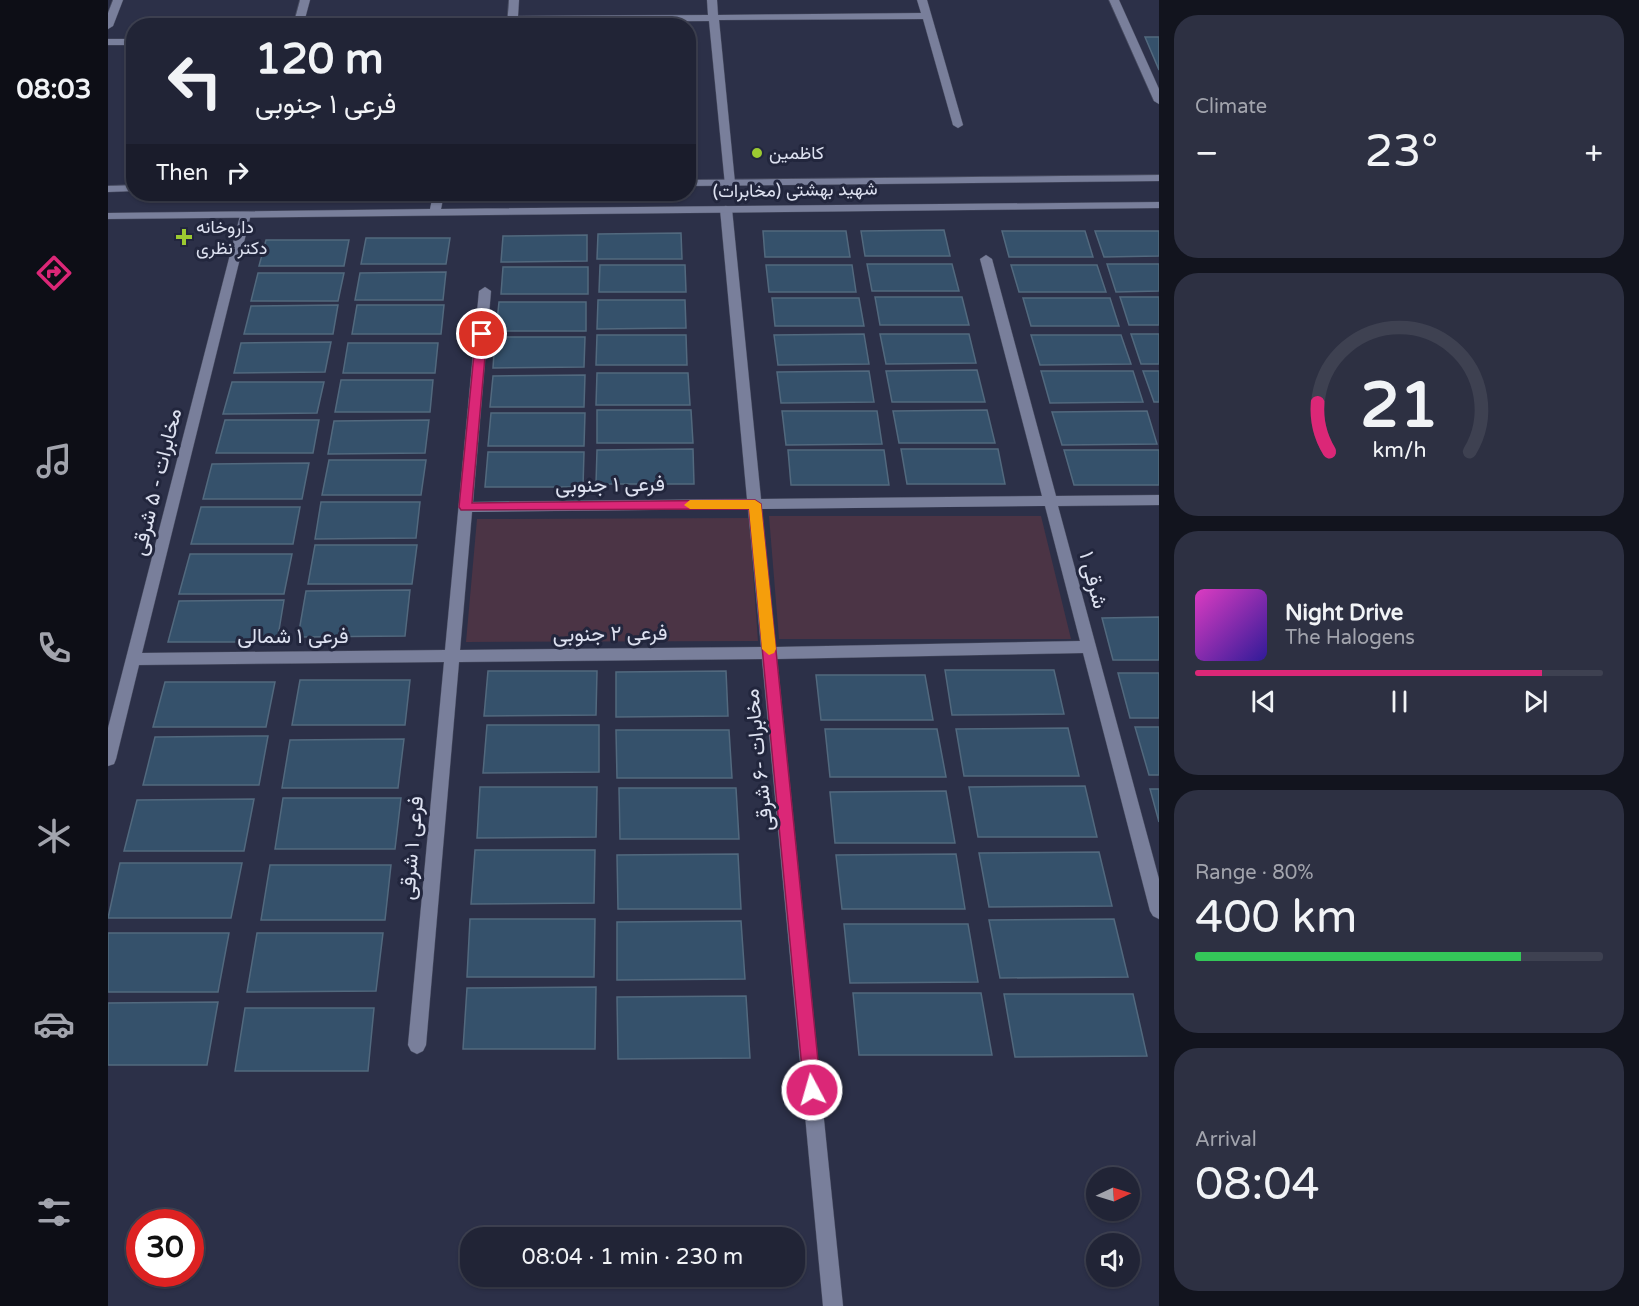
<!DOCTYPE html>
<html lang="en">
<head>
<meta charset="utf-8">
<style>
	:root { --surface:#212436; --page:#2d3042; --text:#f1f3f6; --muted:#a2a4ad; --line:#3e4151; --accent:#db2777 }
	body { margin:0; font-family:"Varela Round",Vazirmatn,sans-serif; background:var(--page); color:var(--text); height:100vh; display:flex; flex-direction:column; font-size:22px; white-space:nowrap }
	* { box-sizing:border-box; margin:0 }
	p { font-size:20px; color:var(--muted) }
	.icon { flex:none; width:33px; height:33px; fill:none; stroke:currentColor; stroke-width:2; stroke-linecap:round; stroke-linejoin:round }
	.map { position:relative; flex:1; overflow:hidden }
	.panel { display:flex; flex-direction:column; gap:15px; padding:15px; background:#12141e; width:480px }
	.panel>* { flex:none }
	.top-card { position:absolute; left:18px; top:18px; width:570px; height:183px; border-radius:24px; box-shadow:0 2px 4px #0004,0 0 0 2px var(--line); background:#212436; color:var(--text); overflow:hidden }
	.needle { width:39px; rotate:86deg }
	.fabs { position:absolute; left:978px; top:1167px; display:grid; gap:12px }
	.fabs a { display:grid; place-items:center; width:54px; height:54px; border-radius:50%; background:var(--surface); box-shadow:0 2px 4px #0004,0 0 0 2px var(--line); font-size:30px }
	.speed { position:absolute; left:18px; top:1209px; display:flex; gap:12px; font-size:30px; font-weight:700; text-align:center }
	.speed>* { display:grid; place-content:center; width:78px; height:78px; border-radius:50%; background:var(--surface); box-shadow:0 2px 4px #0004,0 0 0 2px var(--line); line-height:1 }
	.speed .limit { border:9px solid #d22; background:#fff; color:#111 }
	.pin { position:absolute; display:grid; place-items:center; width:51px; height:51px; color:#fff; margin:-26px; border:3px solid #fff; border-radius:50%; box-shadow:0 2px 6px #0007 }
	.me { position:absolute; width:66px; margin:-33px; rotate:354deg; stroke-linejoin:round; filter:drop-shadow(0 0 4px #0008) }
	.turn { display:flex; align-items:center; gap:21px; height:126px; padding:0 30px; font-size:27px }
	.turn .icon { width:78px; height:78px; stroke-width:2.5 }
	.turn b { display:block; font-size:42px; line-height:51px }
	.then { display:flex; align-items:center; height:57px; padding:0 30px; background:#0003; gap:12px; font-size:22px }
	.big { font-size:45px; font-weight:600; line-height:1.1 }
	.panel .widget { flex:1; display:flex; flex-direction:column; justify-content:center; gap:9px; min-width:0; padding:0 21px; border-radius:24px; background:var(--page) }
	.panel .dial { align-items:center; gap:0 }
	.dial svg { height:156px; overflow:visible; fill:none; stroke:var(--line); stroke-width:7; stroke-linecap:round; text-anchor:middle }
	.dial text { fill:var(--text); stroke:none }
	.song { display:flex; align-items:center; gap:18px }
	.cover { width:72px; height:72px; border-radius:9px; background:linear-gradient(135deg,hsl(310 70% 55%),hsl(250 70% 35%)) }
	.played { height:6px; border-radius:3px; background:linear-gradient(90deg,var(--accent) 85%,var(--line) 85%) }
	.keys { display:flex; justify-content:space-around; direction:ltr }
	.heat { display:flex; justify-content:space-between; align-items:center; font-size:33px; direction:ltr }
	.charge { height:9px; border-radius:4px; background:linear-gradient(90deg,#34c759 80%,var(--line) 0) }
	.trip { position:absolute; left:352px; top:1227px; width:345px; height:60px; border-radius:24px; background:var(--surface); box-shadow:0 2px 4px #0004,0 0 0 2px var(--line); font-weight:600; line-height:60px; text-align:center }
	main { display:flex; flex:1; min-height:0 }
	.dock { display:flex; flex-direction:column; width:108px; justify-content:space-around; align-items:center; background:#0d0e16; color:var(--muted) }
	.dock .icon { width:42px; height:42px }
	.dock .active { color:var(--accent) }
	.dock b { font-size:27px; color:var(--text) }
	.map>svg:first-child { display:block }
	.green { fill:#4b3445 }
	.building { fill:#35516b; stroke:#52697e; stroke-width:1.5 }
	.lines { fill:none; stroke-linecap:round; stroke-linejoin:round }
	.minor-casing { stroke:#484c60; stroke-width:1 }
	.secondary-casing { stroke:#484c60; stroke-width:1 }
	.minor { fill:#797f9b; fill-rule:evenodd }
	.secondary { fill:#797f9b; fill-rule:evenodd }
	.route { fill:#db2777; stroke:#8e194d; stroke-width:1.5 }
	.slow { fill:#f59e0b }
	.poi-dot { fill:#9cca31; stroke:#22263d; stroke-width:2 }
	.labels { text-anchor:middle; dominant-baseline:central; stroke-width:6; stroke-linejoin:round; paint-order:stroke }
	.far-poi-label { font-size:18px; fill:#dde1f0; stroke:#22263d; text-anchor:start }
	.far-street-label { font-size:18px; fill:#dde1f0; stroke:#22263d }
	.street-label { font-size:21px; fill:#dde1f0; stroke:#22263d }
</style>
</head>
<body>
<main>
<nav class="dock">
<b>08:03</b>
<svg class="icon active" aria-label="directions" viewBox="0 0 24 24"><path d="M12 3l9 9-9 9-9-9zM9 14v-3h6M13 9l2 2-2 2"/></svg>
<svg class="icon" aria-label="music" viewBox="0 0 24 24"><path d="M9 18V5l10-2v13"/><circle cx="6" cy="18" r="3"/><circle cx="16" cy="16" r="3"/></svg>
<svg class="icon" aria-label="phone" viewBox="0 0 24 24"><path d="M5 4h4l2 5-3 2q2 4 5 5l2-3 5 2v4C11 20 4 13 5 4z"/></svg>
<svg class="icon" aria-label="climate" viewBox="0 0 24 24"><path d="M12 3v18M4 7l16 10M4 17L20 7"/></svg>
<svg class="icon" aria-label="car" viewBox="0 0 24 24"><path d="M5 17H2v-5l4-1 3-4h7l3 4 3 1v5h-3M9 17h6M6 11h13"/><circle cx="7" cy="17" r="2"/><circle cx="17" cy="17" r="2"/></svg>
<svg class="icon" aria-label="filters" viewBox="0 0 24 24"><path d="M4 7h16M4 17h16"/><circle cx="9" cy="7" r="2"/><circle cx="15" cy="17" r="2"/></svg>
</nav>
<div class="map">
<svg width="1051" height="1306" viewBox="0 0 1051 1306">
	<rect width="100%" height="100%" fill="#2c3048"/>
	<path class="green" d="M661,516H933L963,639H671Z
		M641,518L650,641L358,642L369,519Z"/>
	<path class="building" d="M1037,37H1051V70Z
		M836,230L842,256H757L753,231Z
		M655,231H738L742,257H657Z
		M894,231H977L985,257H901Z
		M987,231H1051V256L996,257Z
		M573,233L574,259H489L490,234Z
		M479,235V261L393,262L395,236Z
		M258,238H342L338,264H253Z
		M158,240H241L236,266H151Z
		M759,264H844L851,291H764Z
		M999,264H1051V291L1008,292Z
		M492,265H577L578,292H491Z
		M658,265H744L748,292H661Z
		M903,265H989L998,292H911Z
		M395,267H480V294H393Z
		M338,272L335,300H247L252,273Z
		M150,273H236L230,301H143Z
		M767,297H854L861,325H772Z
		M1012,297H1051V325H1021Z
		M664,298H751L756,326H667Z
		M915,298H1002L1011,326H923Z
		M490,300H577L578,328L489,329Z
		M391,302H478V331H388Z
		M230,305L225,334H136L143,306Z
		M249,305H336L333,334H244Z
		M756,334L761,364L670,365L666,335Z
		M772,334H861L868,363L778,364Z
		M1023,334H1051V364H1033Z
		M489,335H578L579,365H488Z
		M923,335H1013L1023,364L932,365Z
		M387,337H477L476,367L385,368Z
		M223,342L217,372L126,373L133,343Z
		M240,343H330L327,373H235Z
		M869,370L877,402H784L778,371Z
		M761,371L766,402L673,403L669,372Z
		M933,371H1025L1035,402L942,403Z
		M1035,371H1051V402H1046Z
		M489,373H580L582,405H488Z
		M477,375L476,407H382L385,376Z
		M233,380H325L322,412H227Z
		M124,382H216L209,413L115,414Z
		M489,410H583L585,443H489Z
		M879,410L887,443H791L785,411Z
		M674,411H769L774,444L678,445Z
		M1039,411L1049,444L954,445L944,412Z
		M383,413H477L476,446H380Z
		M117,420H211L205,453H108Z
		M321,420L317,453L220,454L226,421Z
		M585,449L586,484H488L489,450Z
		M793,449H890L897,484H799Z
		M680,450H776L781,485H683Z
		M956,450H1051V485H966Z
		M380,452H476L475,487H377Z
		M221,460H318L313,495H214Z
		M201,463L194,499H95L104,464Z
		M213,502H312L308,538L207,539Z
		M93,507H192L185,544H83Z
		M207,545H309L304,584H200Z
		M82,554H184L176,594H71Z
		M302,590L297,636L190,637L198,591Z
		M176,600L169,642H60L71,601Z
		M1051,617V660H1005L994,618Z
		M837,670H946L956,714L844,715Z
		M380,671H489L488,715L376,716Z
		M618,671L620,716L508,717V672Z
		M1010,673H1051V718H1022Z
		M708,675H817L825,720H713Z
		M192,680H302L297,725H184Z
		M57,682H167L158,727H45Z
		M379,725H491V772L375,773Z
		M1027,727H1051V775H1041Z
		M960,728L971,776H856L848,729Z
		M717,729H829L838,777H722Z
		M508,730H621L624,778H509Z
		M160,736L151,785H35L47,737Z
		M296,739L290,788H174L182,740Z
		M977,786L989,837H870L861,787Z
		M372,787H489L488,837L369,838Z
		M511,788H628L631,839H512Z
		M1042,789H1051V822Z
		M838,791L847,843H727L722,792Z
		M175,798H293L287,849H167Z
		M146,799L136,851H16L29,800Z
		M367,850H487L486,903L363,904Z
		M991,852L1004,906L881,907L871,853Z
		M630,854L633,909H510L509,855Z
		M848,854L857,909H734L728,855Z
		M12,863H134L123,918H0Z
		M162,865H283L277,920H153Z
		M362,919H487L486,977H359Z
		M1006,919L1020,977L892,978L881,920Z
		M633,921L637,979L509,980V922Z
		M736,924H860L870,982L742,983Z
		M0,933H121L110,992H0Z
		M149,933H275L268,991L139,992Z
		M488,987L487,1049H355L359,988Z
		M745,993H873L884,1055H751Z
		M896,994H1025L1039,1056L907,1057Z
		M638,996L642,1058L510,1059L509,997Z
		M110,1002L99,1065H0V1003Z
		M137,1008H266L260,1071H127Z"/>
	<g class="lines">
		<defs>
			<path id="minor" d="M5,0H15L5,26L0,29V13Z
				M192,0H202L195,26H185Z
				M401,0H411L410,16L600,15L599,0H609L610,15L813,13L809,0H819L855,125L850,128L845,125L815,19L611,20L627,183L621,186L617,185L601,21L409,22V26H399Z
				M1001,0H1011L1051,89V104L1046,101Z
				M0,39H26V45H0Z
				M618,206L624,209L653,499L934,496L872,259L878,255L884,259L948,496L1051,495V505L950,506L1051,879V919L1045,916L1042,911L975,653L669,659L735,1306H715L654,659L351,662L318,1045L315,1051L309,1054L303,1051L300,1045L336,662L31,665L8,759L6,764L0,766V728L133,212H141L143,214L34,653L337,650L371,291L377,287L383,291L365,502L639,499L612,209ZM937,506L972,641L668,647L654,509ZM640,509L653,647L352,650L364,512Z"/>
			<path id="secondary" d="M1051,175V181L580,186V180Z
				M26,185V191L0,192V186Z
				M325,194H336L333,209L1051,202V208L0,219V213L322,209Z"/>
		</defs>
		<use href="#minor" class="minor-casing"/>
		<use href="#secondary" class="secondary-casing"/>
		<use href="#minor" class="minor"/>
		<use href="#secondary" class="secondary"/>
	</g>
	<path class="route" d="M374,330L379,334L364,503L647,500L653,504L713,1090L710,1096L704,1099L698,1096L696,1090L641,509L353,510L351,507L368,334Z"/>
	<path class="slow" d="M582,500H647L653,504L668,649L666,653L661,655L654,649L641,509H582L576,505Z"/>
	<g class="poi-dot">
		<circle cx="649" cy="153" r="6"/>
		<path d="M73 228h6v6h6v6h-6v6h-6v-6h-6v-6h6z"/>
	</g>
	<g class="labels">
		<g class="far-poi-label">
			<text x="661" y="153">کاظمین</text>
			<text x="88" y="227">داروخانه<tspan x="88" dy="21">دکتر نظری</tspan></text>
		</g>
		<g class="far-street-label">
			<text transform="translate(687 190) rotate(-1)">شهید بهشتی (مخابرات)</text>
		</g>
		<g class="street-label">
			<text transform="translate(49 482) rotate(-76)">مخابرات - ۵ شرقی</text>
			<text transform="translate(502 485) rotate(-1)">فرعی ۱ جنوبی</text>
			<text transform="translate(985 580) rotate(75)">شرقی ۱</text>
			<text transform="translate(502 634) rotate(-1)">فرعی ۲ جنوبی</text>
			<text x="185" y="636">فرعی ۱ شمالی</text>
			<text transform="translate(651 760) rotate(-96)">مخابرات -۶ شرقی</text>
			<text transform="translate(304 848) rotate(-85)">فرعی ۱ شرقی</text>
		</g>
	</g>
</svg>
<div class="fabs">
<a><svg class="needle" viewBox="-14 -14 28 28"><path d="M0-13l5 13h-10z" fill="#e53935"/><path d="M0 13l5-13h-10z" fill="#a2a4ad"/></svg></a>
<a><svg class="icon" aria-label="sound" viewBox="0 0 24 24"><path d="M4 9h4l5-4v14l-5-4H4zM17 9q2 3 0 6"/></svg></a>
</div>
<div class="speed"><div class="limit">30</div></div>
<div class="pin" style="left:374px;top:334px;background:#d93025"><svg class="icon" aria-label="arrive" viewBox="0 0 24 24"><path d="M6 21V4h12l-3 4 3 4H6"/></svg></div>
<svg class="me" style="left:704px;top:1090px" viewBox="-20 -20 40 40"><circle r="17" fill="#db2777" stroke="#fff" stroke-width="3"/><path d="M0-11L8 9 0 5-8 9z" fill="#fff"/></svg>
<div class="trip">08:04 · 1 min · 230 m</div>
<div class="top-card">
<div class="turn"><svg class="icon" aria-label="left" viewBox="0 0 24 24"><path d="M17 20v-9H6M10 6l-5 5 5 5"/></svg><div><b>120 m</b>فرعی ۱ جنوبی</div></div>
<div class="then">Then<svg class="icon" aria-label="right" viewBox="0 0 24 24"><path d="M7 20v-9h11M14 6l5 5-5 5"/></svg></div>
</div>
</div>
<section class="panel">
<div class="widget"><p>Climate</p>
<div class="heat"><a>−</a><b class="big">23°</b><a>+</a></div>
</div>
<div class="widget dial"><svg viewBox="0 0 100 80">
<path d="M14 69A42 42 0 1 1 86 69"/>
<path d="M14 69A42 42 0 0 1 8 44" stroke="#db2777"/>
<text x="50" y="56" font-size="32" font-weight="700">21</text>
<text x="50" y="72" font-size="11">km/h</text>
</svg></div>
<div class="widget">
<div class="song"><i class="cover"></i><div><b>Night Drive</b><p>The Halogens</p></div></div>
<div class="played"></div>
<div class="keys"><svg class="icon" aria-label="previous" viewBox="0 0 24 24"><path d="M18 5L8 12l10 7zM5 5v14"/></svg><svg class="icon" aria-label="pause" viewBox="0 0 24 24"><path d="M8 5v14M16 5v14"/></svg><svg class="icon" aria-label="next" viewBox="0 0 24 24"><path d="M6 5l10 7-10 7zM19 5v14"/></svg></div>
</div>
<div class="widget"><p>Range · 80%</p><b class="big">400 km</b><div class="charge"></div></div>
<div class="widget"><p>Arrival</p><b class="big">08:04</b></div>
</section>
</main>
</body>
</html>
